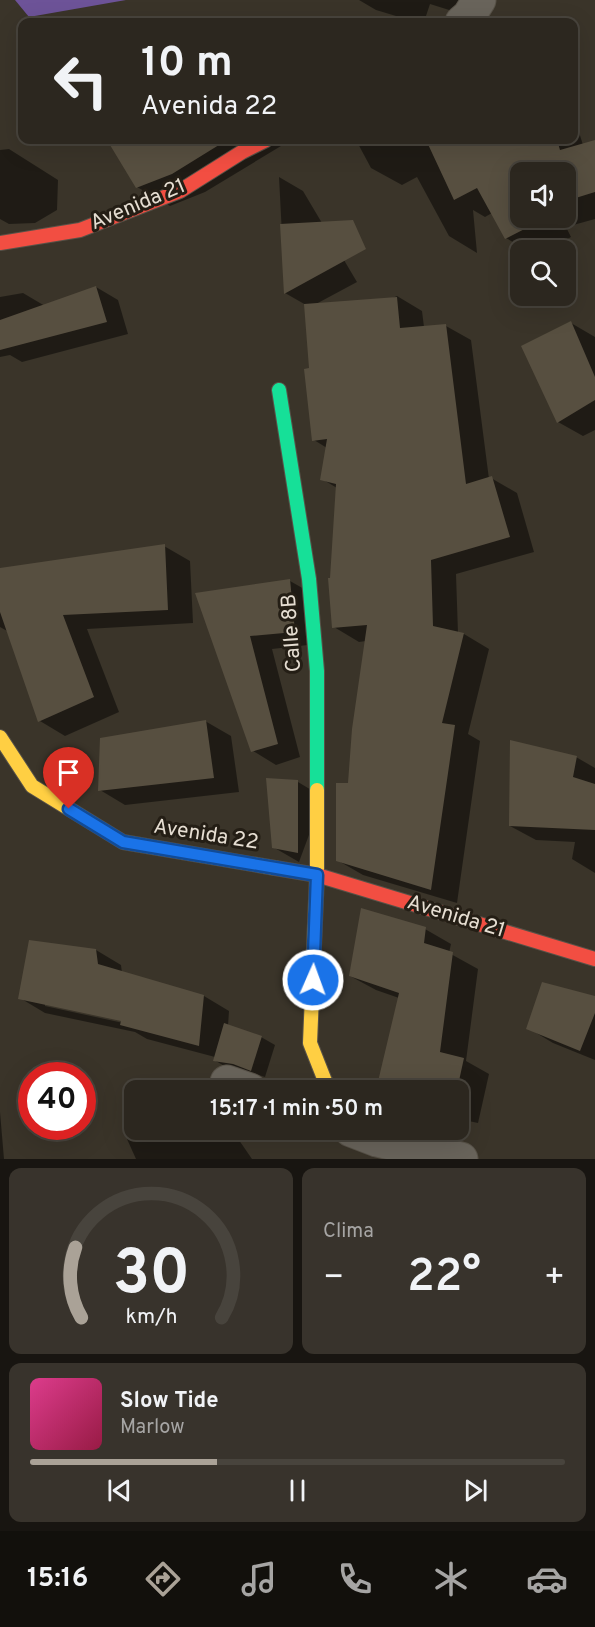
<!DOCTYPE html>
<html lang="es">
<head>
<meta charset="utf-8">
<style>
	:root { --surface:#2c271f; --page:#38332c; --text:#f1f3f6; --muted:#a6a5a4; --line:#48443d; --accent:#aaa297 }
	body { margin:0; font-family:Overpass,sans-serif; background:var(--page); color:var(--text); height:100vh; display:flex; flex-direction:column; font-size:22px; white-space:nowrap }
	* { box-sizing:border-box; margin:0 }
	p { font-size:20px; color:var(--muted) }
	.icon { flex:none; width:33px; height:33px; fill:none; stroke:currentColor; stroke-width:2; stroke-linecap:round; stroke-linejoin:round }
	.map { position:relative; height:1159px; overflow:hidden }
	.panel { display:flex; flex-direction:column; gap:9px; padding:9px; background:#181511; flex:1 }
	.panel>* { flex:none }
	.banner { position:absolute; left:18px; top:18px; width:560px; height:126px; border-radius:12px; box-shadow:0 6px 24px #0002,0 0 0 2px var(--line); background:#2c271f; color:var(--text); overflow:hidden }
	.fabs { position:absolute; left:510px; top:162px; display:grid; gap:12px }
	.fabs a { display:grid; place-items:center; width:66px; height:66px; border-radius:12px; background:var(--surface); box-shadow:0 6px 24px #0002,0 0 0 2px var(--line); font-size:30px }
	.speed { position:absolute; left:18px; top:1062px; display:flex; gap:12px; font-size:30px; font-weight:700; text-align:center }
	.speed>* { display:grid; place-content:center; width:78px; height:78px; border-radius:50%; background:var(--surface); box-shadow:0 6px 24px #0002,0 0 0 2px var(--line); line-height:1 }
	.speed .limit { border:9px solid #d22; background:#fff; color:#111 }
	.pin { position:absolute; display:grid; place-items:center; width:51px; height:51px; color:#fff; margin:-62px -26px; border-radius:50% 50% 50% 0; rotate:-45deg; box-shadow:0 0 6px #0007 }
	.pin .icon { rotate:45deg }
	.me { position:absolute; width:66px; margin:-33px; rotate:2deg; stroke-linejoin:round; filter:drop-shadow(0 0 4px #0008) }
	.turn { display:flex; align-items:center; gap:21px; height:126px; padding:0 24px; font-size:27px }
	.turn .icon { width:78px; height:78px; stroke-width:2.5 }
	.turn b { display:block; font-size:42px; line-height:51px }
	.big { font-size:45px; font-weight:600; line-height:1.1 }
	.panel .widget { flex:1; display:flex; flex-direction:column; justify-content:center; gap:9px; min-width:0; padding:0 21px; border-radius:12px; background:var(--page) }
	.panel .dial { align-items:center; gap:0 }
	.dial svg { height:156px; overflow:visible; fill:none; stroke:var(--line); stroke-width:7; stroke-linecap:round; text-anchor:middle }
	.dial text { fill:var(--text); stroke:none }
	.song { display:flex; align-items:center; gap:18px }
	.cover { width:72px; height:72px; border-radius:9px; background:linear-gradient(135deg,hsl(330 70% 55%),hsl(340 70% 35%)) }
	.played { height:6px; border-radius:3px; background:linear-gradient(90deg,var(--accent) 35%,var(--line) 35%) }
	.keys { display:flex; justify-content:space-around; direction:ltr }
	.heat { display:flex; justify-content:space-between; align-items:center; font-size:33px; direction:ltr }
	.panel .tiles { flex:1; display:grid; gap:9px; grid-template-columns:1fr 1fr }
	.widget:last-child { grid-column:span 2 }
	.trip { position:absolute; left:124px; top:1080px; width:345px; height:60px; border-radius:12px; background:var(--surface); box-shadow:0 6px 24px #0002,0 0 0 2px var(--line); font-weight:600; line-height:60px; text-align:center }
	.tabs { display:flex; height:96px; justify-content:space-around; align-items:center; background:#12100c; color:var(--muted) }
	.tabs .icon { width:42px; height:42px }
	.tabs .current { color:var(--accent) }
	.tabs b { font-size:27px; color:var(--text) }
	.map>svg:first-child { display:block }
	.forest { fill:#6d5398 }
	.shadow { fill:#0007; fill-rule:evenodd }
	.building { fill:#574f40 }
	.lines { fill:none; stroke-linecap:round; stroke-linejoin:round }
	.street-casing { stroke:#585248; stroke-width:35 }
	.fast-casing { stroke:#585248; stroke-width:16 }
	.slow-casing { stroke:#585248; stroke-width:16 }
	.jam-casing { stroke:#585248; stroke-width:16 }
	.street { stroke:#69645b; stroke-width:33 }
	.fast { stroke:#16e098; stroke-width:14 }
	.slow { stroke:#ffcf43; stroke-width:14 }
	.jam { stroke:#f24e42; stroke-width:14 }
	.route-casing { stroke:#114b97; stroke-width:15 }
	.route { stroke:#1a73e8; stroke-width:10 }
	.labels { text-anchor:middle; dominant-baseline:central; stroke-width:6; stroke-linejoin:round; paint-order:stroke }
	.street-label { font-size:21px; fill:#e6ded2; stroke:#241e15 }
</style>
</head>
<body>
<div class="map">
<svg width="595" height="1159" viewBox="0 0 595 1159">
	<rect width="100%" height="100%" fill="#3a3429"/>
	<path class="forest" d="M15,0H126L29,17Z"/>
	<path class="shadow" d="M359,0H488L478,19L430,4L424,22H416L376,10Z
		M573,113L583,145L595,141V219L566,227L571,237L546,250H527L506,238L492,213L485,217L473,210L477,253L449,236L417,177L402,185L371,168L356,140H573ZM520,172H566V218H520Z
		M131,140H277L281,146L205,192L170,206L137,187L114,149Z
		M9,149L58,180L57,210L35,223L9,224L0,219V150Z
		M279,177L303,191L357,282L316,304L366,310L397,296L422,311L424,327L446,326L471,340L489,479L491,478L517,493L534,552L456,574L458,633L464,634L489,649L468,734L480,741L457,903L363,875L337,860L349,785L366,641L359,642L334,627L331,579L337,488L322,479L327,448L314,440L306,305L285,293Z
		M96,287L118,300L128,334L22,362L10,355L0,357V297L23,293L45,306Z
		M571,323L595,337V430L583,436L558,422Z
		M164,546L190,561L193,623L87,629L119,712L65,736L40,721L9,632L0,627V569Z
		M290,581L313,594L317,644L272,649L300,757L276,765L253,751L197,595Z
		M205,721L231,736L239,792L125,805L100,790Z
		M576,757L595,768V873L572,859L575,842L536,840L510,826Z
		M298,782L323,797L299,862L273,847Z
		M425,929L451,944L449,953L478,969L466,1061L489,1074L478,1123L459,1119V1090H378L399,998L376,990L350,976Z
		M96,950L121,965L122,973L204,996L229,1011L228,1026L261,1037L275,1045L265,1077L249,1072L228,1068L214,1060L215,1057L147,1039L135,1032L45,1013L20,998ZM45,1003L128,1021V1024L45,1006Z
		M595,998V1060L553,1043L528,1028Z
		M0,1112L4,1159H0Z
		M150,1130H232L252,1159H136L127,1139Z"/>
	<path class="building" d="M107,140H227L172,174L136,188Z
		M426,140H557L560,150L595,140V192L566,201V172H520V218H540L542,220L505,239L477,188L454,200Z
		M353,220L366,249L284,294L280,224Z
		M96,286L107,322L0,350V320Z
		M397,297L400,328L446,324L466,484L492,476L510,537L431,560L433,626L464,633L442,723L455,725L431,890L336,861V783H348L352,729L367,625L332,628L328,578H330L336,484L320,480L327,439L312,441L304,369L309,368L304,304Z
		M571,321L595,377V400L557,423L521,346Z
		M165,544L168,610L63,615L94,697L38,722L0,612V568Z
		M290,579L295,632L250,636L278,744L251,752L195,593Z
		M206,720L214,778L98,791L100,738Z
		M510,740L577,756L573,777L595,784V830L509,826Z
		M266,778L298,780V853L272,848Z
		M361,908L426,927L424,943L453,952L440,1052L464,1058L457,1090H376L399,993L349,976Z
		M29,940L96,949L98,964L204,995L199,1046L120,1025L121,1021L18,999Z
		M542,982L595,996V1013L580,1051L526,1029Z
		M224,1023L262,1036L251,1071L233,1064L213,1061Z"/>
	<g class="lines">
		<defs>
			<path id="street" d="M462,22L469,16L479,0
				M227,1082L250,1090
				M351,1130L377,1140L461,1159"/>
			<path id="fast" d="M279,390L309,579L317,671V790"/>
			<path id="slow" d="M0,737L32,786L123,842L275,868
				M317,790V875L310,1043L325,1081L332,1090"/>
			<path id="jam" d="M0,243L80,230L180,191L242,152L266,140
				M275,868L317,875L595,959"/>
		</defs>
		<use href="#street" class="street-casing"/>
		<use href="#fast" class="fast-casing"/>
		<use href="#slow" class="slow-casing"/>
		<use href="#jam" class="jam-casing"/>
		<use href="#street" class="street"/>
		<use href="#fast" class="fast"/>
		<use href="#slow" class="slow"/>
		<use href="#jam" class="jam"/>
	</g>
	<g class="lines">
		<defs>
			<path id="route" d="M69,809L123,842L317,875L313,980"/>
		</defs>
		<use href="#route" class="route-casing"/>
		<use href="#route" class="route"/>
	</g>
	<g class="labels">
		<g class="street-label">
			<text transform="translate(138 205) rotate(-23)">Avenida 21</text>
			<text transform="translate(292 633) rotate(-94)">Calle 8B</text>
			<text transform="translate(206 835) rotate(9)">Avenida 22</text>
			<text transform="translate(456 917) rotate(17)">Avenida 21</text>
		</g>
	</g>
</svg>
<div class="fabs">
<a><svg class="icon" aria-label="sound" viewBox="0 0 24 24"><path d="M4 9h4l5-4v14l-5-4H4zM17 9q2 3 0 6"/></svg></a>
<a><svg class="icon" aria-label="search" viewBox="0 0 24 24"><circle cx="10" cy="10" r="6"/><path d="M15 15l6 6"/></svg></a>
</div>
<div class="speed"><div class="limit">40</div></div>
<div class="pin" style="left:69px;top:809px;background:#d93025"><svg class="icon" aria-label="arrive" viewBox="0 0 24 24"><path d="M6 21V4h12l-3 4 3 4H6"/></svg></div>
<svg class="me" style="left:313px;top:980px" viewBox="-20 -20 40 40"><circle r="17" fill="#1a73e8" stroke="#fff" stroke-width="3"/><path d="M0-11L8 9 0 5-8 9z" fill="#fff"/></svg>
<div class="trip">15:17 · 1 min · 50 m</div>
<div class="banner">
<div class="turn"><svg class="icon" aria-label="left" viewBox="0 0 24 24"><path d="M17 20v-9H6M10 6l-5 5 5 5"/></svg><div><b>10 m</b>Avenida 22</div></div>
</div>
</div>
<section class="panel">
<div class="tiles">
<div class="widget dial"><svg viewBox="0 0 100 80">
<path d="M14 69A42 42 0 1 1 86 69"/>
<path d="M14 69A42 42 0 0 1 11 33" stroke="#aaa297"/>
<text x="50" y="56" font-size="32" font-weight="700">30</text>
<text x="50" y="72" font-size="11">km/h</text>
</svg></div>
<div class="widget"><p>Clima</p>
<div class="heat"><a>−</a><b class="big">22°</b><a>+</a></div>
</div>
<div class="widget">
<div class="song"><i class="cover"></i><div><b>Slow Tide</b><p>Marlow</p></div></div>
<div class="played"></div>
<div class="keys"><svg class="icon" aria-label="previous" viewBox="0 0 24 24"><path d="M18 5L8 12l10 7zM5 5v14"/></svg><svg class="icon" aria-label="pause" viewBox="0 0 24 24"><path d="M8 5v14M16 5v14"/></svg><svg class="icon" aria-label="next" viewBox="0 0 24 24"><path d="M6 5l10 7-10 7zM19 5v14"/></svg></div>
</div>
</div>
</section>
<nav class="tabs">
<b>15:16</b>
<svg class="icon current" aria-label="directions" viewBox="0 0 24 24"><path d="M12 3l9 9-9 9-9-9zM9 14v-3h6M13 9l2 2-2 2"/></svg>
<svg class="icon" aria-label="music" viewBox="0 0 24 24"><path d="M9 18V5l10-2v13"/><circle cx="6" cy="18" r="3"/><circle cx="16" cy="16" r="3"/></svg>
<svg class="icon" aria-label="phone" viewBox="0 0 24 24"><path d="M5 4h4l2 5-3 2q2 4 5 5l2-3 5 2v4C11 20 4 13 5 4z"/></svg>
<svg class="icon" aria-label="climate" viewBox="0 0 24 24"><path d="M12 3v18M4 7l16 10M4 17L20 7"/></svg>
<svg class="icon" aria-label="car" viewBox="0 0 24 24"><path d="M5 17H2v-5l4-1 3-4h7l3 4 3 1v5h-3M9 17h6M6 11h13"/><circle cx="7" cy="17" r="2"/><circle cx="17" cy="17" r="2"/></svg>
</nav>
</body>
</html>
